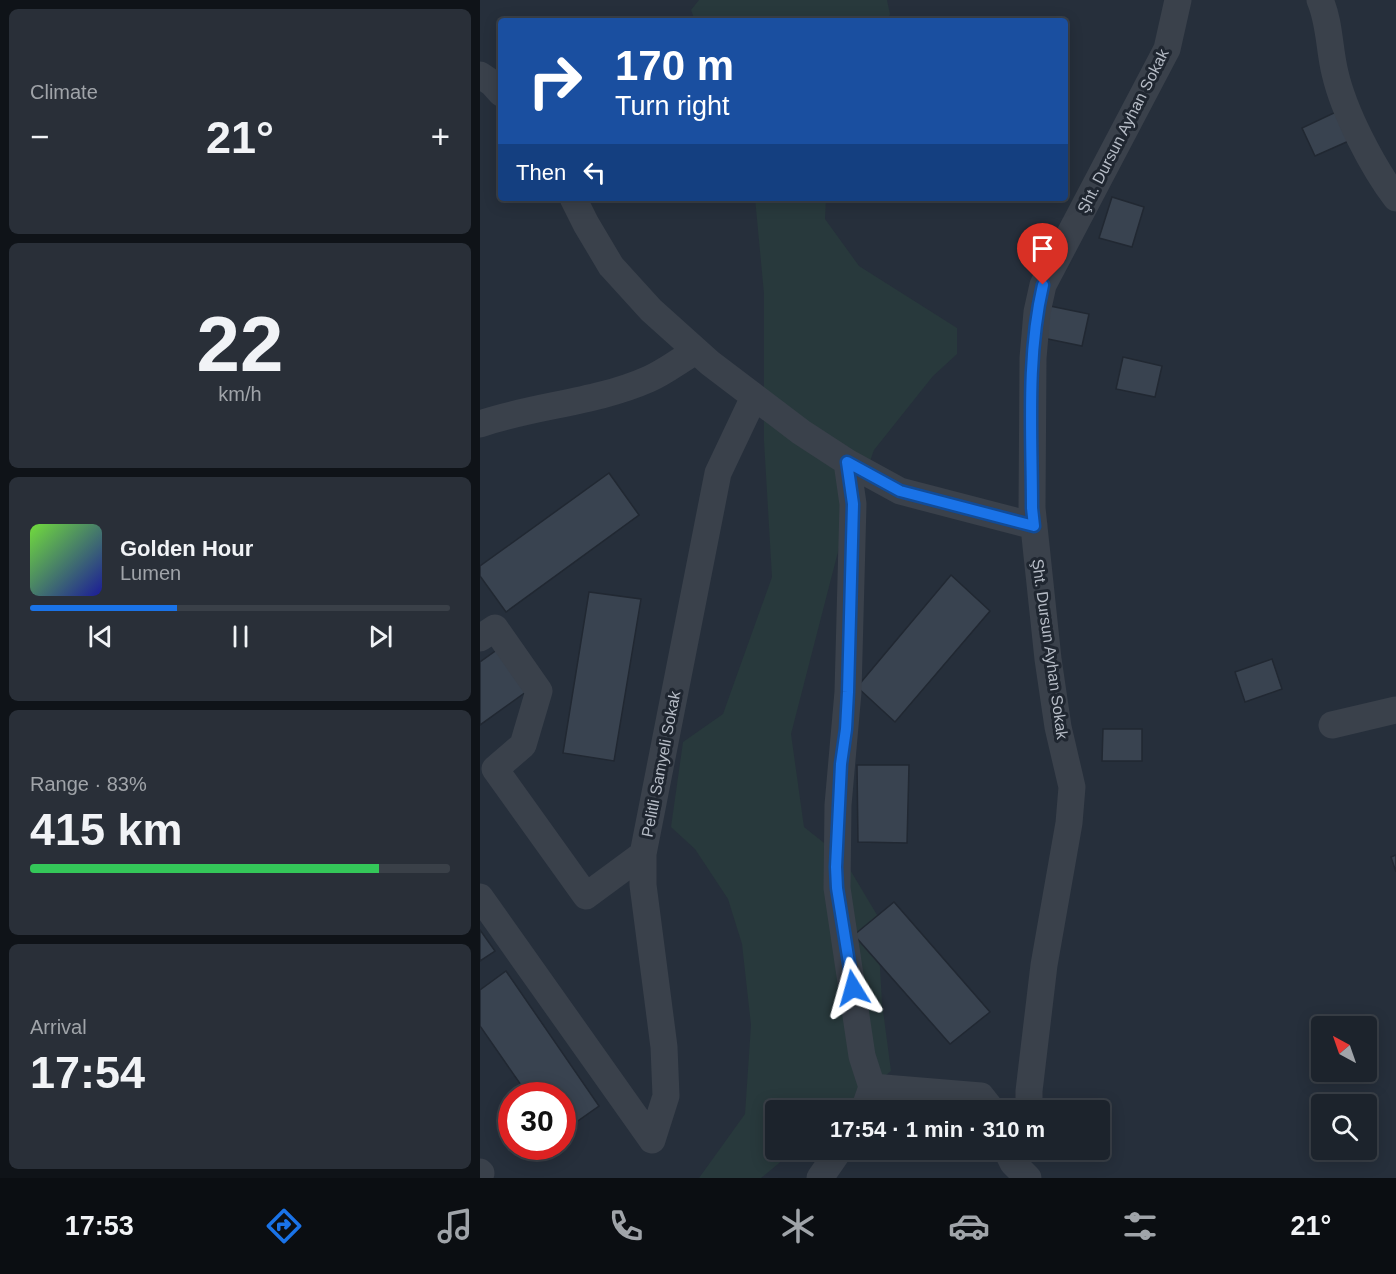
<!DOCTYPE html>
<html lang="en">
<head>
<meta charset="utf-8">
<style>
	:root { --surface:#1c232c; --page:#292f38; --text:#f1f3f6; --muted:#a0a4a9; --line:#3a4048; --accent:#1a73e8 }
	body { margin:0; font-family:Helvetica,sans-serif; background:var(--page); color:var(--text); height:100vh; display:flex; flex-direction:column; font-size:22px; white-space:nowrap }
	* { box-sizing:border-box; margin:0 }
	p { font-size:20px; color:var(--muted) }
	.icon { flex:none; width:33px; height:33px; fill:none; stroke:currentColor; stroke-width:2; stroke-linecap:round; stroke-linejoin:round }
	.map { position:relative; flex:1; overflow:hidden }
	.panel { display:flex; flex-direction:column; gap:9px; padding:9px; background:#0f1318; width:480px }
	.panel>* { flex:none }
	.banner { position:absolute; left:18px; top:18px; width:570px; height:183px; border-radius:6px; box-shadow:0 3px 15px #0003,0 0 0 2px var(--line); background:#1a4fa0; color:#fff; overflow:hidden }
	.needle { width:39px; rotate:320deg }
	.controls { position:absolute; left:831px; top:1016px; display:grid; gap:12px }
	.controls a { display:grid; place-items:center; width:66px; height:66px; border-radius:6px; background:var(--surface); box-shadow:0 3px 15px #0003,0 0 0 2px var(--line); font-size:30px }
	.speed { position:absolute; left:18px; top:1082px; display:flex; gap:12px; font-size:30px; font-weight:700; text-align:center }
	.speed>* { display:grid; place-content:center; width:78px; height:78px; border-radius:50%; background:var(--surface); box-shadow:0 3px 15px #0003,0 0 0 2px var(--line); line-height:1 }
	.speed .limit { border:9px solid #d22; background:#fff; color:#111 }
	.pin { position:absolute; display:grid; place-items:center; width:51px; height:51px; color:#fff; margin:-62px -26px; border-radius:50% 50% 50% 0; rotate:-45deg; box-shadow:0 0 6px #0007 }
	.pin .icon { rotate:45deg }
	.me { position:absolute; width:66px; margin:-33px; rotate:352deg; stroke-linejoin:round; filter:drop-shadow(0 0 4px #0008) }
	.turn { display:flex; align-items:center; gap:21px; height:126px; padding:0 18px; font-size:27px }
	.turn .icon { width:78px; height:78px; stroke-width:2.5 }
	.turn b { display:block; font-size:42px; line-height:51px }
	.then { display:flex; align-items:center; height:57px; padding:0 18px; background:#0003; gap:12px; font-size:22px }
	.big { font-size:45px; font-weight:700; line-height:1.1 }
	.panel .card { flex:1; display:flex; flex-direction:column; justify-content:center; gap:9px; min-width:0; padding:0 21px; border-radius:9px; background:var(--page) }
	.panel .dial { align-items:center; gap:0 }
	.dial b { font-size:78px; line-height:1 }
	.song { display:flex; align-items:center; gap:18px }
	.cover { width:72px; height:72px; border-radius:9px; background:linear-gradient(135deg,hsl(100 70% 55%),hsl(240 70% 35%)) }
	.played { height:6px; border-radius:3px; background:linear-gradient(90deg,var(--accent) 35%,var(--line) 35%) }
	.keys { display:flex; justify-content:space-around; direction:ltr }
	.heat { display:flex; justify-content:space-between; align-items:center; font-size:33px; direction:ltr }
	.charge { height:9px; border-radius:4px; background:linear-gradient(90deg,#34c759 83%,var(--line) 0) }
	.trip { position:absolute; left:285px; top:1100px; width:345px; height:60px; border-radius:6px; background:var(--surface); box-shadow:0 3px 15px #0003,0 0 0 2px var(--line); font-weight:700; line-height:60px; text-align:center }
	.dock { display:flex; height:96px; justify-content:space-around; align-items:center; background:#0b0e12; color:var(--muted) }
	.dock .icon { width:42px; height:42px }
	.dock .on { color:var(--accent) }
	.dock b { font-size:27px; color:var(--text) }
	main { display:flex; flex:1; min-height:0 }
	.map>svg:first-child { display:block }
	.green { fill:#28393c }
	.building { fill:#394350; stroke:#212832; stroke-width:1.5 }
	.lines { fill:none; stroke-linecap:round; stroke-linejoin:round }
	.minor { stroke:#3a414b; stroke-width:27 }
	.route-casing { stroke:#114b97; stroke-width:15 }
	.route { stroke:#1a73e8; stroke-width:10 }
	.labels { text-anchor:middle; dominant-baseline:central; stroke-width:6; stroke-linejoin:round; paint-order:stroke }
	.street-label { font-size:16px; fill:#b6bcc6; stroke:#1f2630 }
</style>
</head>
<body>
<main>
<section class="panel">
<div class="card"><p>Climate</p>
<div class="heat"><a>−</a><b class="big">21°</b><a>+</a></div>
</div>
<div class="card dial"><b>22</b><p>km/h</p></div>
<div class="card">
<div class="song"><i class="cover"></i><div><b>Golden Hour</b><p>Lumen</p></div></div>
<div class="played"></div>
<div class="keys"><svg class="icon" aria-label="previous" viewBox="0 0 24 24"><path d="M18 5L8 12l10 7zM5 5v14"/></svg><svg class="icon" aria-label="pause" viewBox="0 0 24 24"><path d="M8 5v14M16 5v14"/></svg><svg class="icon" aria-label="next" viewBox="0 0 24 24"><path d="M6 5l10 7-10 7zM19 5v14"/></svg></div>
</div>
<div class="card"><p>Range · 83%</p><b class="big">415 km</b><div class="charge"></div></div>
<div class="card"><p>Arrival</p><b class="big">17:54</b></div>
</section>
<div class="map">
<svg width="916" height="1178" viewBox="0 0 916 1178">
	<rect width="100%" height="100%" fill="#262f3b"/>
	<path class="green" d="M219,0H407L410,14L407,21H215L211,10Z
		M275,198H346L345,219L379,266L477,328V354L453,376L394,450L360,544L311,734L324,827L363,858L397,915L402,1003L411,1071L363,1110H296V1149H316L281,1178H219L265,1114L271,1025L262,944L248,899L215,849L191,827L203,742L243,714L292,577L284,441V294Z"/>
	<path class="building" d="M858,111L871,140L835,156L822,128Z
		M632,197L664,207L652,247L619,238Z
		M570,306L609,314L602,346L563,338Z
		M643,357L682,366L675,397L636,389Z
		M129,473L159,515L26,612L0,576V566Z
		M471,575L510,611L415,722L377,687Z
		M109,592L161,599L134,761L83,753Z
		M21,647L50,689L0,725V662Z
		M792,659L802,689L765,702L755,672Z
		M623,729H662V761H622Z
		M377,765H429L427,843L378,842Z
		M916,855V872L911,857Z
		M414,902L510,1012L470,1044L374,935Z
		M0,930L15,951L0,961Z
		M26,971L119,1106L82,1132V1095H48L0,1026V990Z"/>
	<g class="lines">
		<path class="minor" d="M840,0C850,23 849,49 855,73C864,112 892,166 916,198
			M0,75L12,83L21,93
			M93,198L106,224L131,266L171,310L230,363L321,432L367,462L420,491L554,526
			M0,424C55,405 115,403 169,379C185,372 200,360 216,351
			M367,462L373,504L368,692L358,805L357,888L382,1056L392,1087
			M0,638L15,628L59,691L43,745L15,769L106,896L163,854
			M852,725L916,710
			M0,897L172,1140
			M392,1087L501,1096L512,1110
			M384,1110L392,1087
			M549,1110V1091L564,965L589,823L592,787L578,727L568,659L552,508L553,358L557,312L563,285L687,49L698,0
			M172,1140L186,1096L184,1047L163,885V854L238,473L274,397
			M526,1149L533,1163L548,1178
			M0,1172L1,1173
			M340,1178L360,1149"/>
	</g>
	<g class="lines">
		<defs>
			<path id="route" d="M373,988L357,888L356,867L361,764L366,729L368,692L373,504L367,462L420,491L554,526L552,508C552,435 546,358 563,285"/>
		</defs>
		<use href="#route" class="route-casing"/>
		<use href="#route" class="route"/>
	</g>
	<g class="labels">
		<g class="street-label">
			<text transform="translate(643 131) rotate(-63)">Şht. Dursun Ayhan Sokak</text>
			<text transform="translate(570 649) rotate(82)">Şht. Dursun Ayhan Sokak</text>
			<text transform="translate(181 764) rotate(-79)">Pelitli Samyeli Sokak</text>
		</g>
	</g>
</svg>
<div class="controls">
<a><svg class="needle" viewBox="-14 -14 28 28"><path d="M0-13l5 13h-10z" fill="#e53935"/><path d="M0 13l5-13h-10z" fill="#a0a4a9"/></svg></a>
<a><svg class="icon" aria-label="search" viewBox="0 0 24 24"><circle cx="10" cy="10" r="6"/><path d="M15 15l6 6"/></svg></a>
</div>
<div class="speed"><div class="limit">30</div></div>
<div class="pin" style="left:563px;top:285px;background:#d93025"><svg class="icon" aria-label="arrive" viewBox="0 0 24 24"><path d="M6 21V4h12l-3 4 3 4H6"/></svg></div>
<svg class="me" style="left:373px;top:988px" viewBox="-20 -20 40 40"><path d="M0-17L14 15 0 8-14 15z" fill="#1a73e8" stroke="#fff" stroke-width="4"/></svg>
<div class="trip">17:54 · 1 min · 310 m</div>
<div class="banner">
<div class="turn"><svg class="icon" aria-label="right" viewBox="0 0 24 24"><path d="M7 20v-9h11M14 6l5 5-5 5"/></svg><div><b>170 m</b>Turn right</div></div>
<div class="then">Then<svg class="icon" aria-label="left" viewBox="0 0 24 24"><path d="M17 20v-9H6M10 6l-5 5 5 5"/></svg></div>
</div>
</div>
</main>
<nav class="dock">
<b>17:53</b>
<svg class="icon on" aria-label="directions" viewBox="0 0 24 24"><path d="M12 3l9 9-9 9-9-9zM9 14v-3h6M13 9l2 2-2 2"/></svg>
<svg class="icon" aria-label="music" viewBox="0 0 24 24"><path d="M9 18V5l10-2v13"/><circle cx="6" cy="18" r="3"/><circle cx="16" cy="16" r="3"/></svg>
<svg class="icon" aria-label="phone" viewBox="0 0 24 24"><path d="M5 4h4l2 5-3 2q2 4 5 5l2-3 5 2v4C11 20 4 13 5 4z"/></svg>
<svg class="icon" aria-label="climate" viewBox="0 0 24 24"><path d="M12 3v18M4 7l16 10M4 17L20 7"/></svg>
<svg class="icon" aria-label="car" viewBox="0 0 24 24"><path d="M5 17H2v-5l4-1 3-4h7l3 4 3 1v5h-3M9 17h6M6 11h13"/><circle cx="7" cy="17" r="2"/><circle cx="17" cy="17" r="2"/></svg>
<svg class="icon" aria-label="filters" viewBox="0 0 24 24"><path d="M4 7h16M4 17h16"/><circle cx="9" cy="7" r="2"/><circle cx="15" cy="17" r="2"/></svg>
<b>21°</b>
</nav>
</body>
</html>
